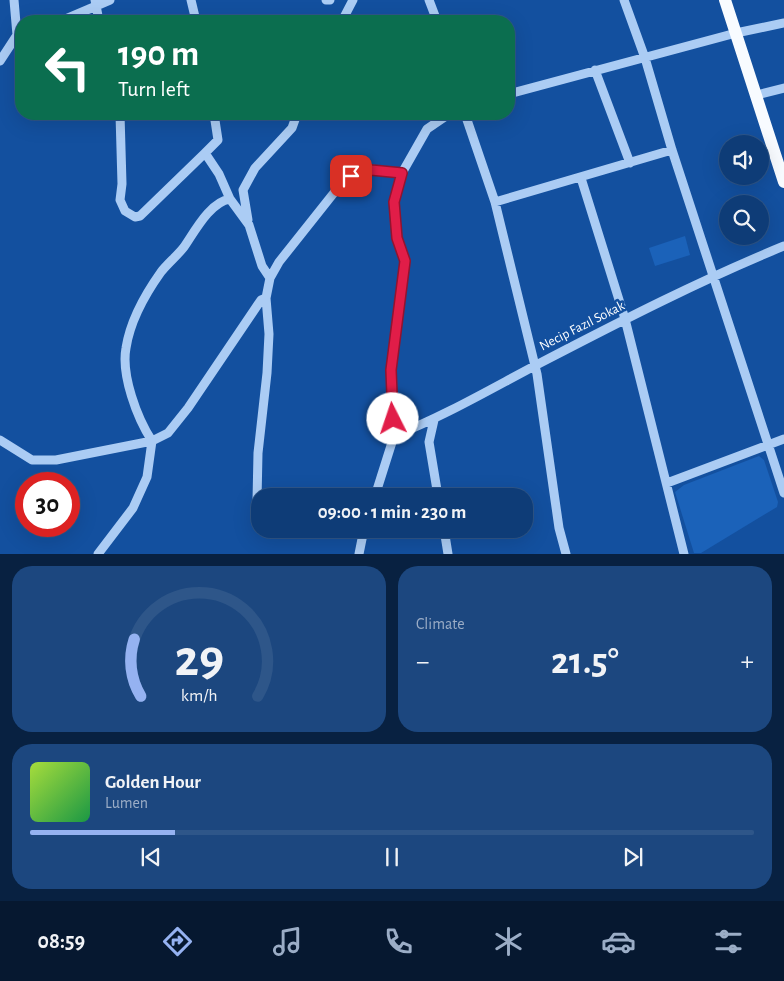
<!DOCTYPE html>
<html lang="en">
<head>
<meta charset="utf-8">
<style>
	:root { --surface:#0e3c77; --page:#1c477f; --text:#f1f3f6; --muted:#9badc6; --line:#2e5689; --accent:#95b2f1 }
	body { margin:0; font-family:"Alegreya Sans",sans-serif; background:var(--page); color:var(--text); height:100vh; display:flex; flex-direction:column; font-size:19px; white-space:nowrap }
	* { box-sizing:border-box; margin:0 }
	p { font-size:16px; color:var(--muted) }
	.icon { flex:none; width:28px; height:28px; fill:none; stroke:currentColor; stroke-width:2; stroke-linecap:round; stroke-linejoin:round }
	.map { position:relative; height:554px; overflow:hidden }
	.sheet { display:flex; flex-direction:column; gap:12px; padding:12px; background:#082141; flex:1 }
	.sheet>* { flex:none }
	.guide { position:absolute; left:15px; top:15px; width:500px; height:105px; border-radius:20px; box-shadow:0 5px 20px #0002,0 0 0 1px var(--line); background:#0b6e4f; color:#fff; overflow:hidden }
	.buttons { position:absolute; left:719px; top:135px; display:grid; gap:10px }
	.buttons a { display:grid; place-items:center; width:50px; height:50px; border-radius:50%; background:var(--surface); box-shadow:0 5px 20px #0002,0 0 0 1px var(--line); font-size:25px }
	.speed { position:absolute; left:15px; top:472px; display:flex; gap:10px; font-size:25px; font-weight:700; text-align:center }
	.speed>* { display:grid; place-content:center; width:65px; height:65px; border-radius:50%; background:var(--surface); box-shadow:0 5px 20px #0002,0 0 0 1px var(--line); line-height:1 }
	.speed .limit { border:8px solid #d22; background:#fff; color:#111 }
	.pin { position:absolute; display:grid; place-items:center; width:42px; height:42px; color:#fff; margin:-21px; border-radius:10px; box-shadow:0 2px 8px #0006 }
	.me { position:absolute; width:55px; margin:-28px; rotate:356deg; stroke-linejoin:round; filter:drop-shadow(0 0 4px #0008) }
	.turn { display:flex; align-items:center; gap:18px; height:105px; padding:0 20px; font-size:22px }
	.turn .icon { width:65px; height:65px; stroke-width:2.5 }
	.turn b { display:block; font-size:35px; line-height:42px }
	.big { font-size:38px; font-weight:600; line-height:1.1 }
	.sheet .tile { flex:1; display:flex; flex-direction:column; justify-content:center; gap:8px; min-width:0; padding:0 18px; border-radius:20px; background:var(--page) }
	.sheet .dial { align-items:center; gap:0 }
	.dial svg { height:130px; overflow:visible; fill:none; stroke:var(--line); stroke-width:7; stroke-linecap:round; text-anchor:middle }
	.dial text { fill:var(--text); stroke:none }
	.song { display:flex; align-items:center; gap:15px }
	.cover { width:60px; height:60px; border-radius:8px; background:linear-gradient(135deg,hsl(80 70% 55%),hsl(140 70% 35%)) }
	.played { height:5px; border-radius:2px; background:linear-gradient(90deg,var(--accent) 20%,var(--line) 20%) }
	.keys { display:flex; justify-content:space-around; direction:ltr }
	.heat { display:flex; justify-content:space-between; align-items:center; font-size:28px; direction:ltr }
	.sheet .tiles { flex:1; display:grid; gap:12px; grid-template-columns:1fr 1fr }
	.tile:last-child { grid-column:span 2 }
	.trip { position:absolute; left:251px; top:488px; width:282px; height:50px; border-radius:20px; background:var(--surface); box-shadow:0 5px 20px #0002,0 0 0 1px var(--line); font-weight:600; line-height:50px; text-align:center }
	.tabs { display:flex; height:80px; justify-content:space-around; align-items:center; background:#061830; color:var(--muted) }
	.tabs .icon { width:35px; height:35px }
	.tabs .selected { color:var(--accent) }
	.tabs b { font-size:22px; color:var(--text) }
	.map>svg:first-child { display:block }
	.green { fill:#1b62b9 }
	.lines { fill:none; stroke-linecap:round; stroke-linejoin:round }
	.minor { stroke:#abccf4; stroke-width:9 }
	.major { stroke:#f8fbff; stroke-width:12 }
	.route-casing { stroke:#92132f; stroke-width:12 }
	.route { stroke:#e11d48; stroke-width:9 }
	.labels { text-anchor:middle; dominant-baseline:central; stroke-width:5; stroke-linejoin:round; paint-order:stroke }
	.street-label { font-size:14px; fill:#fff; stroke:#13509f }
</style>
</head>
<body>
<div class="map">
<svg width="784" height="554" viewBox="0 0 784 554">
	<rect width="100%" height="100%" fill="#13509f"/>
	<path class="green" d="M685,236L690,255L655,266L649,248Z
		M759,456L764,460L778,502L777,507L701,553H694L675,492L684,485Z"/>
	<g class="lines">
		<path class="minor" d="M95,0L99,21
			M191,0L196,21
			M326,0H330
			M429,0L437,21
			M624,0L645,58L672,150L784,493
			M61,21L110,0
			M342,21L353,0
			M0,61L17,35L14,0
			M595,70L630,163
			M509,94L736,33L784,23
			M757,95L784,88
			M120,114L122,184L120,200L125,211L135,217L140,216L205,153
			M214,114L218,140L205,153L219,174L230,199L249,225L262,266L270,278
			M465,114L495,202L537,374L559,528L566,554
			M581,178L625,319L684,554
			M495,202L672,150
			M248,220L243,190L255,168L292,128L297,114
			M434,420L429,442L438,496
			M394,436C447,415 494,387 544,361C623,320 701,280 784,246
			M0,440L32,460H56L152,441L168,433L188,408L261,300L266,298
			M667,483L784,439
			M375,496L394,436L391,370L405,261L397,238L394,202L402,173L427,129L449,114
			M260,516L257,500L258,453L267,373L269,334L266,298L270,278L279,262L337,189L351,177L371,169L402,173
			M444,529L448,554
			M98,554L133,508L147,477L152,441C137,418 121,375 126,348C130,322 146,293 161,272C168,263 177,256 184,247C195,231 210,202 230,199
			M359,554L364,529"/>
		<path class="major" d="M725,0L784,182"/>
	</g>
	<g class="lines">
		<defs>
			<path id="route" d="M351,176L371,170L402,173L394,202L397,238L405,261L391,370L393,419"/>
		</defs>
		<use href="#route" class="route-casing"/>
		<use href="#route" class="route"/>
	</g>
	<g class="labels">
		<g class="street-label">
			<text transform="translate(582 326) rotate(-27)">Necip Fazıl Sokak</text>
		</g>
	</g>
</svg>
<div class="buttons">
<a><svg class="icon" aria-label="sound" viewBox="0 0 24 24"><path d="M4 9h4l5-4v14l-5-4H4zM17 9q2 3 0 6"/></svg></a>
<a><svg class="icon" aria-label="search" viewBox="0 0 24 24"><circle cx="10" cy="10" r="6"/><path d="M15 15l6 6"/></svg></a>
</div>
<div class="speed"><div class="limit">30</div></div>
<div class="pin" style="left:351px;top:176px;background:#d93025"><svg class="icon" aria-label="arrive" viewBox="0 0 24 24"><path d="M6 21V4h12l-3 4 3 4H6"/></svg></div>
<svg class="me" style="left:393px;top:419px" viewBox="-20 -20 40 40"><circle r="19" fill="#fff"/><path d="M0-13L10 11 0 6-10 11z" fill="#e11d48"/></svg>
<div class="trip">09:00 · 1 min · 230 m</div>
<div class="guide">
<div class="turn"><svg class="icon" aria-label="left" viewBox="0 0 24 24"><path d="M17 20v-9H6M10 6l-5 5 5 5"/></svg><div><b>190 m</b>Turn left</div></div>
</div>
</div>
<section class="sheet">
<div class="tiles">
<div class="tile dial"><svg viewBox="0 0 100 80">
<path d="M14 69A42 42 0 1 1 86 69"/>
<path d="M14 69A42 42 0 0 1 10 34" stroke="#95b2f1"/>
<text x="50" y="56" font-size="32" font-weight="700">29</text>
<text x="50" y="72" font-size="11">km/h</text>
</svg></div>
<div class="tile"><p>Climate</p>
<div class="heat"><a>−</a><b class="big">21.5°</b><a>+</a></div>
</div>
<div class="tile">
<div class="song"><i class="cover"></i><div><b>Golden Hour</b><p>Lumen</p></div></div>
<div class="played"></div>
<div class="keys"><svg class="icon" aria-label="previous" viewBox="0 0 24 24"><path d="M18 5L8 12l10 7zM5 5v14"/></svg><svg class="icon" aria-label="pause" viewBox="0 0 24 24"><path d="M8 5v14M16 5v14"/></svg><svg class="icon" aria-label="next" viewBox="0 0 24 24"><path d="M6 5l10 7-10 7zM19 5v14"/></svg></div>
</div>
</div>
</section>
<nav class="tabs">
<b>08:59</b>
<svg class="icon selected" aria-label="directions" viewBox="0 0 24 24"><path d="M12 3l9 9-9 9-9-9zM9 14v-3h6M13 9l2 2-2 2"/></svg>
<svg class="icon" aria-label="music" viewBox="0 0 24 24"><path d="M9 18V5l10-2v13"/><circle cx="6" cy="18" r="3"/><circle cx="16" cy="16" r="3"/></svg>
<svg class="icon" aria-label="phone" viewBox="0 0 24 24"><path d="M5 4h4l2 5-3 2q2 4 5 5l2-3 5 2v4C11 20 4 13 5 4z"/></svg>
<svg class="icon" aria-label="climate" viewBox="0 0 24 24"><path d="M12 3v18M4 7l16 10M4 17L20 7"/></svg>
<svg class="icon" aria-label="car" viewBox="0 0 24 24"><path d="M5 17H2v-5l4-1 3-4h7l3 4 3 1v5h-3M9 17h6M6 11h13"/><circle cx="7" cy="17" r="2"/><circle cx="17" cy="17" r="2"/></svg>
<svg class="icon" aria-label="filters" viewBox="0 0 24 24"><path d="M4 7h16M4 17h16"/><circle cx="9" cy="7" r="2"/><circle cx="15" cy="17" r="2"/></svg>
</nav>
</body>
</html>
